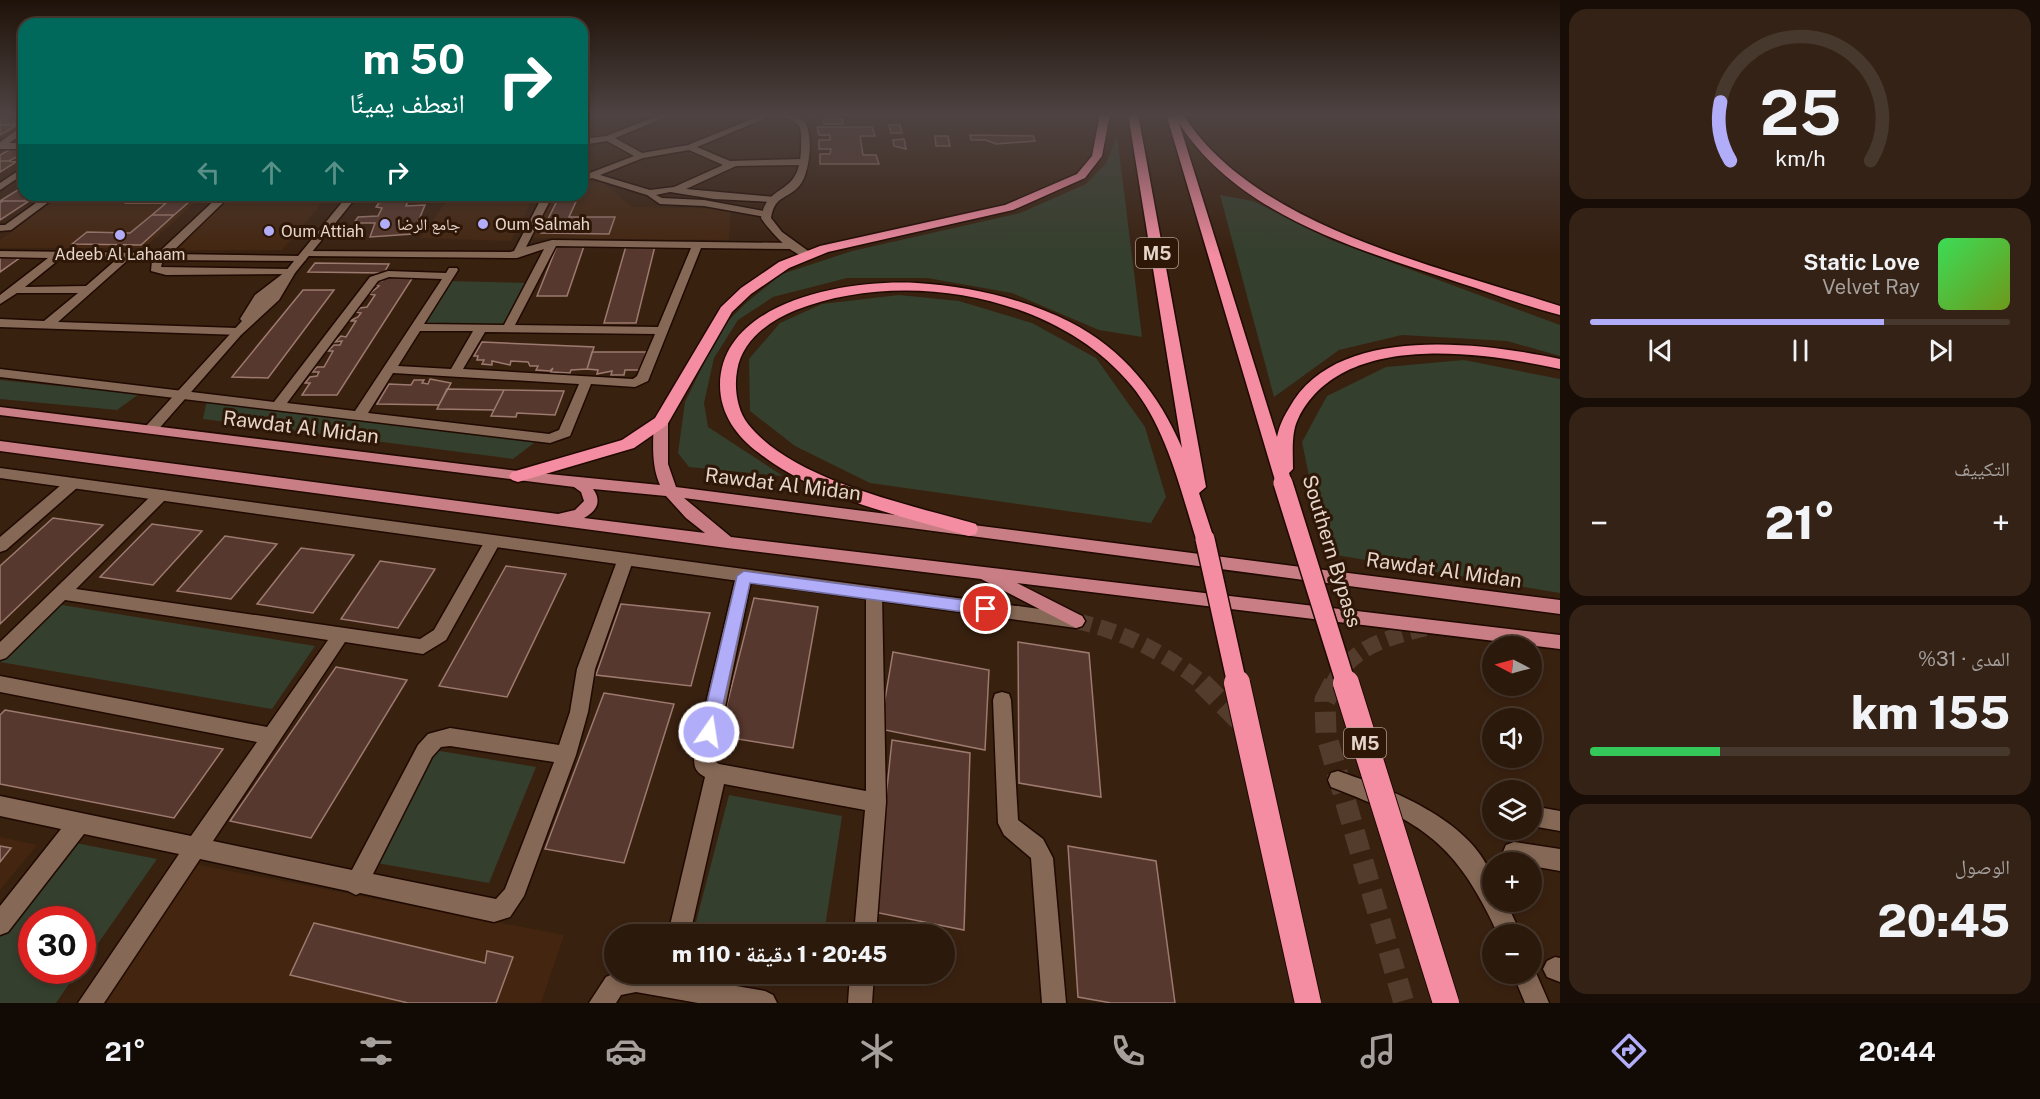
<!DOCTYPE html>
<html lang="ar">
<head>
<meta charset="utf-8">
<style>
	:root { --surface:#2b190c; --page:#332215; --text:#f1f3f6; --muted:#a6a09d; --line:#47382d; --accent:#b2adf9 }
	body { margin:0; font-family:"Public Sans","Noto Naskh Arabic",sans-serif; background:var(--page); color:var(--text); direction:rtl; height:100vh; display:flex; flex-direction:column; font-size:22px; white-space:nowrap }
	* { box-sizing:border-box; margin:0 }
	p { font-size:20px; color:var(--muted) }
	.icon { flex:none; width:33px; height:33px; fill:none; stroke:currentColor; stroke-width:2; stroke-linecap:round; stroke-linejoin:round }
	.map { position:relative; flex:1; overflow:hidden; direction:ltr }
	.side { display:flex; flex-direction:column; gap:9px; padding:9px; background:#180e07; width:480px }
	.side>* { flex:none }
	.banner { position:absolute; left:18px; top:18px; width:570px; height:183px; border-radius:18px; box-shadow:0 3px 9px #0003,0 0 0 2px var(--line); direction:rtl; background:#00695c; color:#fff; overflow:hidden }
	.needle { width:39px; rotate:276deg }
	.controls { position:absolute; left:1482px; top:636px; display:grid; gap:12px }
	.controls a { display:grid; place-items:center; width:60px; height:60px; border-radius:50%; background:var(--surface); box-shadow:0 3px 9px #0003,0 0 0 2px var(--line); font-size:30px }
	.speed { position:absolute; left:18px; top:906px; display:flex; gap:12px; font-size:30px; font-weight:700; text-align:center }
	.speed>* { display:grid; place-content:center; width:78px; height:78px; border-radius:50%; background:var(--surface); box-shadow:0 3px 9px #0003,0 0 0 2px var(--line); line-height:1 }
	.speed .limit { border:9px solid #d22; background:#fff; color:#111 }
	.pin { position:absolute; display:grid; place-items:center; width:51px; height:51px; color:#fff; margin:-26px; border:3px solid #fff; border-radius:50%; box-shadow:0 2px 6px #0007 }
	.me { position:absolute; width:66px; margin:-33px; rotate:13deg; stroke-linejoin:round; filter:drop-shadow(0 0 4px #0008) }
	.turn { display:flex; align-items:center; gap:21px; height:126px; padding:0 24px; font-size:27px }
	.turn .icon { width:78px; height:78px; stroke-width:2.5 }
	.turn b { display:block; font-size:42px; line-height:51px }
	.lanes { display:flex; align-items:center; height:57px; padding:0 24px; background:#0003; justify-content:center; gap:30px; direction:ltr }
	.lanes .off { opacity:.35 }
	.big { font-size:45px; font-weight:800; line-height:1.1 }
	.side .card { flex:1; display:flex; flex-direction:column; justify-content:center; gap:9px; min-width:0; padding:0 21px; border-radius:18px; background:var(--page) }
	.side .dial { align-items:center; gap:0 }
	.dial svg { height:156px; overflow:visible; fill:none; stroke:var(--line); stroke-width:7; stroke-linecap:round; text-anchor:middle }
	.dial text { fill:var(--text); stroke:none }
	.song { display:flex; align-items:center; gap:18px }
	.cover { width:72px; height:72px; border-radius:9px; background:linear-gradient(135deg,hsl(130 70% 55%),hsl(80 70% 35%)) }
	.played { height:6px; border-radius:3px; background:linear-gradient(90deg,var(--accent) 70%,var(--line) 70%) }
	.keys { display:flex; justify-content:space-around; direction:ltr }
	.heat { display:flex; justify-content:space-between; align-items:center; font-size:33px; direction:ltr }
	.charge { height:9px; border-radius:4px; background:linear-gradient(90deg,#34c759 31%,var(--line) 0) }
	.trip { position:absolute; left:604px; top:924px; width:351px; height:60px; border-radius:30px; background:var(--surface); box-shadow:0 3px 9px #0003,0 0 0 2px var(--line); font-weight:800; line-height:60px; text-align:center; direction:rtl }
	.tabs { display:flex; height:96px; justify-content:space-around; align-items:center; background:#110a05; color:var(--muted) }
	.tabs .icon { width:42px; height:42px }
	.tabs .active { color:var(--accent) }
	.tabs b { font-size:27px; color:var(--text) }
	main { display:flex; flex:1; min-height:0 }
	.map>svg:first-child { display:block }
	.built { fill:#442610 }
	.green { fill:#343f2d }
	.building { fill:#57382e; stroke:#9d7a6f; stroke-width:1.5 }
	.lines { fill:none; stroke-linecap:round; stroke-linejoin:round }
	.primary-tunnel-far1 { stroke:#533c2c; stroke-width:16; stroke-dasharray:16 8; stroke-linecap:butt }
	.primary-tunnel { stroke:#533c2c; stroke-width:21; stroke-dasharray:21 10; stroke-linecap:butt }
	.minor-casing { stroke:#1f0900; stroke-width:3 }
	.tertiary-casing { stroke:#1f0900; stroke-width:3 }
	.primary-casing { stroke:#1f0900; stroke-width:3 }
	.motorway-casing { stroke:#1f0900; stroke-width:3 }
	.minor { fill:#856856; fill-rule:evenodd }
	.tertiary { fill:#856856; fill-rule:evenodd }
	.primary { fill:#c87e84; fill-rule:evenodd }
	.motorway { fill:#f48da2; fill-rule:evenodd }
	.motorway-bridge-far1-casing { stroke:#1f0900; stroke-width:22; stroke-linecap:butt }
	.motorway-bridge-casing { stroke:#1f0900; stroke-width:28; stroke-linecap:butt }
	.motorway-bridge-far1 { stroke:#f48da2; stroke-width:19 }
	.motorway-bridge { stroke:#f48da2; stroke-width:26 }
	.route { fill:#b2adf9; stroke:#7470a2; stroke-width:1.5 }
	.poi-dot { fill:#b2adf9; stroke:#2f1707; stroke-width:2 }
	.labels { text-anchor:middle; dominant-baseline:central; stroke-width:6; stroke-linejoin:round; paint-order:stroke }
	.far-poi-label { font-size:16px; fill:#e6d5cb; stroke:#2f1707; text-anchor:start }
	.shield { fill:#2f1707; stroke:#af9c90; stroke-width:1.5 }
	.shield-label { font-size:18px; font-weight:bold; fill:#e6d5cb }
	.street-label { font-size:20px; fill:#e6d5cb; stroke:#2f1707 }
</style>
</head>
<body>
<main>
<section class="side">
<div class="card dial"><svg viewBox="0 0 100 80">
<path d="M14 69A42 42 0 1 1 86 69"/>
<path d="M14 69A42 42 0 0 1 9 39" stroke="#b2adf9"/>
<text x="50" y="56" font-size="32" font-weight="700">25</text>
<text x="50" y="72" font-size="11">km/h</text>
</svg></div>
<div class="card">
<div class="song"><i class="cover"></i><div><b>Static Love</b><p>Velvet Ray</p></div></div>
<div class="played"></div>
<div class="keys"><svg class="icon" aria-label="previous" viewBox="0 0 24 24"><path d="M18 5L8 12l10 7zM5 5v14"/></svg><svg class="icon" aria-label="pause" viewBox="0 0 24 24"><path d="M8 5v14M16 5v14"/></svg><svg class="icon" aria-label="next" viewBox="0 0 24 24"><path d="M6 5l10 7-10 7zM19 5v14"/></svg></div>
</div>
<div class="card"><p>التكييف</p>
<div class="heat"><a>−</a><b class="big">21°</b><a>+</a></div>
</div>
<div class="card"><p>المدى · 31%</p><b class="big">155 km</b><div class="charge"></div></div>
<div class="card"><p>الوصول</p><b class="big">20:45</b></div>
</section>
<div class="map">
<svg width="1560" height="1003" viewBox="0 0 1560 1003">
	<rect width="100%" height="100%" fill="#392110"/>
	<path class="built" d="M582,182H603L632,207L731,209L729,240L529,238L549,195H582Z
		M61,195H204L144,248H0V240Z
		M230,195H329L282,250H173Z
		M451,195H535L511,241L420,238Z
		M0,837L37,845L0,890Z
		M194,864L564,935L541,1003H101Z"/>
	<path class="green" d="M1117,135L1142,337L1099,330L1012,293L927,278H847L773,297L738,320L714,358L704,403L708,427L783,476L689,467L678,453L685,402L721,328L746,303L782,274L852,251L1020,213L1086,184L1106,163Z
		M1220,195L1253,201L1331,240L1560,325V356L1507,341L1402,335L1339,350L1274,397Z
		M449,281L528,283L506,325L422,323Z
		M899,295L959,301L1032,323L1096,358L1145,427L1166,497L1151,523L870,483L795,446L750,411L749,359L780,323L822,304Z
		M1464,360L1560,379V593L1336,555L1322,538L1302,442L1327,396L1386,367Z
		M0,380L139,394L117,410L0,399Z
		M207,400L543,436L513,459L203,419Z
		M56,604L315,646L272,709L0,662Z
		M434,750L536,767L489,883L377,863Z
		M729,795L842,816L824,934H758L696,922Z
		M71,842L157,859L83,965L82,920H32V970L78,971L56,1003H0V933Z"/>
	<path class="building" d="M9,114H24V118L12,125H0V119Z
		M824,119H843V124H824Z
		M0,125H17L0,135Z
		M889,125H900L902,133H891Z
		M817,127H872L875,136H860L863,155H876L879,164H820V154H830L831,149H819V140H830V135H819Z
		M970,135L1033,136L1035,141L996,144L986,140H971Z
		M935,136H948L950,146H936Z
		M904,139L906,149L894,146L893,140Z
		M14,147L24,148V153L9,161H0V155Z
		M0,161H9L16,162L0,172Z
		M24,186V195H32L23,201H0Z
		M136,195H197L174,215H152L166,203H126Z
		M560,195H579L569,217H615L609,234L541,233Z
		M381,200L408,201L406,206L425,205L413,234L370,237L375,223H354L358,217L378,216L382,208L376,207Z
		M3,201H29L0,220V203Z
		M152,215H174L141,245L72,244L87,232L130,233Z
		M557,246H584L567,296H537Z
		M626,246H655L636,323H604Z
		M0,257H21L0,272Z
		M315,263L389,264L384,273L308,272Z
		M386,277H413L337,395H302L310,383H305L310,377L317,376L319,372H312L317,367H324L333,351H328L334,345H340L342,341L335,342L341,336L346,337L356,321H350L358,317L361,313L356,312L360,308L367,307L375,295L369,294L379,286L376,285L378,281H382Z
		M303,290H334L268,378L232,377Z
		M482,342L594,347L587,369L571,370L570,373L551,372L553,368L550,371L536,370L538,366H530L528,362L511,361L510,365L492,361V365L482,364L484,360H477L478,356H474Z
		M592,352H646L642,370H625L624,375H611L612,371L597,374L598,370L587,369Z
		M430,379L451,383L439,405L377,404L389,384L411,385L414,380H424L422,383L428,384Z
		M447,389L504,390L494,410L437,409Z
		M504,390L564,391L555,415L517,413L516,417L491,416Z
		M53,518L103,525L0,624V566Z
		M152,524L202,531L153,585L100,577Z
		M225,536L277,544L231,599L177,591Z
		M301,548L354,555L313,613L257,604Z
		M380,561L435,569L398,628L341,619Z
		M506,566L566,574L507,697L439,686Z
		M754,598L818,607L793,748L719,736Z
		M621,604L710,613L691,686L596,675Z
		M1018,642L1089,653L1101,797L1019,783Z
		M893,652L989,670L985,750L880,729Z
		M336,667L407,680L311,838L230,821Z
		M604,693L674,704L624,863L545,849Z
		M5,710L223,749L174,818L0,784V715Z
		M892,740L970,753L964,930L874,912Z
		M0,846L11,848L0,862Z
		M1068,846L1156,861L1175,1003H1111L1078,997Z
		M314,923L485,963L487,951L513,957L496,1003H408L290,975Z"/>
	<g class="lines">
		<path class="primary-tunnel-far1" d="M1076,621C1125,632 1165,653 1204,684
			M1333,684C1352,645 1393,636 1431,627"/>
		<path class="primary-tunnel" d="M1202,683L1241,722
			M1334,683L1325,700L1326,734L1404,1003"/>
		<defs>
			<path id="minor" d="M662,114H674L615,138L642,153L688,145L764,114H776L697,147L730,161L803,159L807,162L803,165L736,166L686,189L775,197L777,199L772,202L714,199L670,192L656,195L662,198L704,200L769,212V216L766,217L704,206L660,204L647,195L592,178L582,182V176L634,156L607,141L582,145V139L606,136ZM689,150L723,165L674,187L650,190L600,175L643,158Z
				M21,127H24V133L9,143H24V149H0V142Z
				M24,167V174L0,190V183Z
				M47,195H58L11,230L0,231V225H5Z
				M220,195H231L170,254L301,256L306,259L305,261L163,260L161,267L290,269L294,270V274L166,275L151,271L152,260L129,259L58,322L237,328L241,329V335L0,327V319L44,321L78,293H17L0,304V295L48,258L0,257V251L158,253ZM61,258L117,259L86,286L25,287Z
				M543,195H553L526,247L552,240L794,243L799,246L794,249L701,248L648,381L635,387L591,384L570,436L550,443L0,377V369L274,402L370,277L388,271L446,273L449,268H457L458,270L424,324L504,325L544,249L517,258L306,256L302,255V251L510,252L514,251ZM556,246L691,248L658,327L515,325ZM389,277L442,279L355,411L287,403L378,281ZM420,331H473L451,369L398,366ZM485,332L655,334L637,376L633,379L463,369ZM393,373L579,384L559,430L549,434L368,413Z
				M73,478L80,483L78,487L6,550L0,552V537L68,479Z
				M161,490L166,491L168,495L166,499L76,589L420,639L434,630L486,539H498L500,543L446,640L423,654L345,642L213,841L352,870L418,745L428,734L450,728L559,745L570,712L577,669L617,561L619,557H631L633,561L595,669L588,712L576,755L524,896L510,917L494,922L360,893L356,895L348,891L200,859L104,1003H78L179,854L84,834L8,932L0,935V906L61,829L0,816V796L191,836L257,742L0,692V676L267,727L328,640L65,600L6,658L0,660V642L156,491ZM450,746L554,762L505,889L496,899L373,874L432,757L441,747Z
				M744,570L750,572L752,576L714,761L719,764L866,791V593L868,588L874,587L880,588L882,593L886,802L876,934H854L865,810L724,784L690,934H668L705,777C694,771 694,766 694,754L736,576L738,572Z
				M1002,692L1009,694L1011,700L1018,820L1043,839L1053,858L1066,1003H1042L1031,858L1004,835L998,823L993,700L995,694Z
				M1338,771C1390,789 1469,819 1491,874C1494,882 1492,893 1492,902H1506L1521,934H1498C1456,843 1423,822 1331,787L1328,780L1331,773Z
				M1532,806L1560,811V831L1532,826Z
				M1514,842L1560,849V871L1532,866V862H1514L1506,859L1503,852L1506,845Z
				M1555,957L1560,958V982L1547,977L1543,969L1547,961Z
				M1532,965L1533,966L1549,1003H1525L1513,974H1532Z
				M615,973L666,974L765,991L773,995L777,1003H698L636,992L621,995L616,1003H589L606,977Z
				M850,974H874L872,1003H848Z"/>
			<path id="tertiary" d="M770,114C781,114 793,112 802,119C815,129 810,173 800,185C788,200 775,194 771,218L782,232L811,253V257C794,259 770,231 761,218C768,180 800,199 801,148C801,141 802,132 799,125L789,119Z
				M348,195H358L295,273L279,300L241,335L156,432H146L144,429L146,426L242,321L240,319L255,295L285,272Z
				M0,468L1076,614L1082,616L1085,621L1082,626L1076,628L0,478Z"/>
			<path id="primary" d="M0,407L518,471L660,485C651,465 653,442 654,421L661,417L668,421V464L676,487L1560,600V614L684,498L731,537L1560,635V649L1017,583L1082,616L1085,621L1082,626L1076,628L981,579L727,548L0,451V441L558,514L575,510L584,501L581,492L574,487L0,415ZM593,489L666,496L686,518L705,533L584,518C597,511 602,501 593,489Z"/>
			<path id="motorway" d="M1100,114H1110L1102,156L1085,178L1013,210L828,252L789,268L751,294L732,312L667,425L634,448L518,482L512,480L509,476L512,472L622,440L655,418L721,307L741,288L779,262L820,246L1005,205L1077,174L1092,156Z
				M1128,114H1138L1206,487L1199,493L1214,539L1212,544H1198L1196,539C1180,488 1166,427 1131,385C1055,294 903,268 796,310C769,321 742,340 737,371C734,388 737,410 748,424C793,481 908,504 976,524L978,529L976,534L969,536C899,515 818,499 759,453C737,437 720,414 720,385C721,299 852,279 917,283C969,286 1024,299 1070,322C1123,349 1159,394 1182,448Z
				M1183,114C1253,227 1441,267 1560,306V315C1526,307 1493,293 1460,283C1361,250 1238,216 1179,123L1277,437C1280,422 1286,413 1294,400C1345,324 1484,343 1560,359V369C1482,352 1341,330 1298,419C1291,433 1293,453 1293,469L1289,473L1292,483L1283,489L1277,487L1167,117Z"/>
		</defs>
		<use href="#minor" class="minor-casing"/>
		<use href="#tertiary" class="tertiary-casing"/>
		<use href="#primary" class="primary-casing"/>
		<use href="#motorway" class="motorway-casing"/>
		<use href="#minor" class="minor"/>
		<use href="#tertiary" class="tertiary"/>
		<use href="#primary" class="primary"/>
		<use href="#motorway" class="motorway"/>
		<defs>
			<path id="motorway-bridge-far1" d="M1283,483L1346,684
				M1205,539L1237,684"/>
			<path id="motorway-bridge" d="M1237,683L1308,1003
				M1346,683L1446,1003"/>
		</defs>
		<use href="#motorway-bridge-far1" class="motorway-bridge-far1-casing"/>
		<use href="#motorway-bridge" class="motorway-bridge-casing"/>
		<use href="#motorway-bridge-far1" class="motorway-bridge-far1"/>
		<use href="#motorway-bridge" class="motorway-bridge"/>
	</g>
	<linearGradient id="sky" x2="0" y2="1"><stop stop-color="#1f1209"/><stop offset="0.45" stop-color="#4e4342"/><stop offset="1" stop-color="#4e4342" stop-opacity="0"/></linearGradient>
	<rect width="1560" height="255" fill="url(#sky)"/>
	<path class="route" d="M744,571L986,603L994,609L986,615L750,583L717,732L715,737L709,739L702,737L700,732L737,576Z"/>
	<g class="poi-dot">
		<circle cx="385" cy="224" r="6"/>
		<circle cx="483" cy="224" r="6"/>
		<circle cx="269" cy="231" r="6"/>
		<circle cx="120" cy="235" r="6"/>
	</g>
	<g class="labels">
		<g class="far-poi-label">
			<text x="397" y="224">جامع الرضا</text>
			<text x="495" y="224">Oum Salmah</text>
			<text x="281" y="231">Oum Attiah</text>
			<text x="120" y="254" text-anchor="middle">Adeeb Al Lahaam</text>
		</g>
		<g class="shield">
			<rect x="1136" y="238" width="42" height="30" rx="4.5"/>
			<rect x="1344" y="728" width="42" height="30" rx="4.5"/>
		</g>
		<g class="shield-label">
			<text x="1157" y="253">M5</text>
			<text x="1365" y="743">M5</text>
		</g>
		<g class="street-label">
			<text transform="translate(301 427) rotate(7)">Rawdat Al Midan</text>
			<text transform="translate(783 484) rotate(7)">Rawdat Al Midan</text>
			<text transform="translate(1332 551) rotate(73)">Southern Bypass</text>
			<text transform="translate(1444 570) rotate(8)">Rawdat Al Midan</text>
		</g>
	</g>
</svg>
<div class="controls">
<a><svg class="needle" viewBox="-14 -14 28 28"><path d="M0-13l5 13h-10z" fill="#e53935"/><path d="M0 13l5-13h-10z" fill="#a6a09d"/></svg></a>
<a><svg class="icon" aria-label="sound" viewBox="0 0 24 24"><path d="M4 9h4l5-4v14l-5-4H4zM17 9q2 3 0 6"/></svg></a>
<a><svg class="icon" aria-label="layers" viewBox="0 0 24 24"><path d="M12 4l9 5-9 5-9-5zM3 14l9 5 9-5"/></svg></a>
<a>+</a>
<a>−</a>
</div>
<div class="speed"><div class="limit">30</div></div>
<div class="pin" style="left:986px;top:609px;background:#d93025"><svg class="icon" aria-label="arrive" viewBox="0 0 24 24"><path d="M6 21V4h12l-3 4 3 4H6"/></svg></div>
<svg class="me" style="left:709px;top:732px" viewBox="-20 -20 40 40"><circle r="17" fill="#b2adf9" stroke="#fff" stroke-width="3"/><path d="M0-11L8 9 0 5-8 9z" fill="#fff"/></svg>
<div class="trip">20:45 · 1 دقيقة · 110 m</div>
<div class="banner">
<div class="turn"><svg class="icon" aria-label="right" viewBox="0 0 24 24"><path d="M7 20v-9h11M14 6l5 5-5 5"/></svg><div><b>50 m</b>انعطف يمينًا</div></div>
<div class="lanes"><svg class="icon off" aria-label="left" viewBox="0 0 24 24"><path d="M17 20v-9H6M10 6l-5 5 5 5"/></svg><svg class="icon off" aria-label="ahead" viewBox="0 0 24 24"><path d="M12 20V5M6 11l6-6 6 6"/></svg><svg class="icon off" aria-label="ahead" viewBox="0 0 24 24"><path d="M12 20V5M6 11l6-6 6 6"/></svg><svg class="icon" aria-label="right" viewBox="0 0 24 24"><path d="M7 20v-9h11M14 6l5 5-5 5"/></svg></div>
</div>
</div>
</main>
<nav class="tabs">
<b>20:44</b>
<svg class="icon active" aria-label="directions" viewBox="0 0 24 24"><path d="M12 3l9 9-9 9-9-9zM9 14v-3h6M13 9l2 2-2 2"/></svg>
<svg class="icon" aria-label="music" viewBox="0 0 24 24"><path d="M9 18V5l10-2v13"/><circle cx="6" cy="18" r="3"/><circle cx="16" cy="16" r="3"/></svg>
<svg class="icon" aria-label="phone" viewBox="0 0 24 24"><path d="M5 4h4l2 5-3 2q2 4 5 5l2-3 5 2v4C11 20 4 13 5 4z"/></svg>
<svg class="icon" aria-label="climate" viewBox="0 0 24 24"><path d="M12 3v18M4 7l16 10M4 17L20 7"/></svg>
<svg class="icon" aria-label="car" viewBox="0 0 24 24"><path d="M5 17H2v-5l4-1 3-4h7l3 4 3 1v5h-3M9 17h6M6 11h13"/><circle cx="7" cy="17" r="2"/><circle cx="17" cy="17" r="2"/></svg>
<svg class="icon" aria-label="filters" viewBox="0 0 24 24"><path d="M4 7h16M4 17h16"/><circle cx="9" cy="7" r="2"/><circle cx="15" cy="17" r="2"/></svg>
<b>21°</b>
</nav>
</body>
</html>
